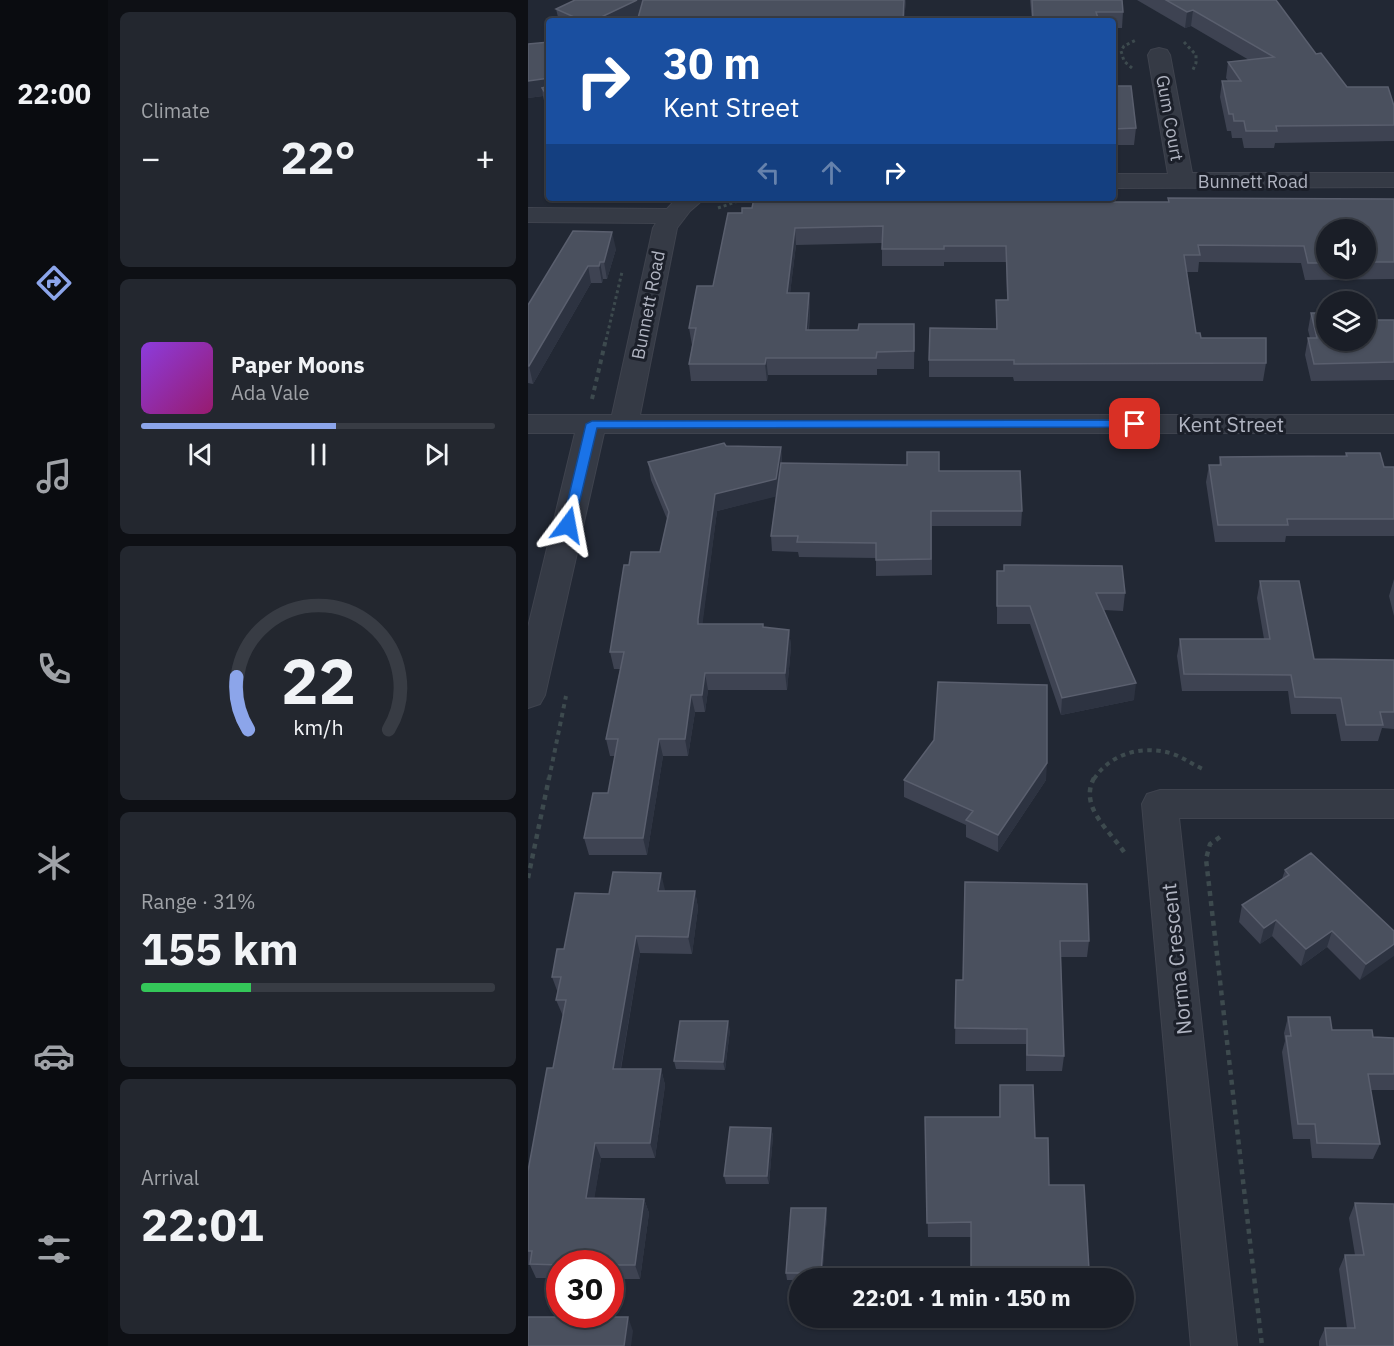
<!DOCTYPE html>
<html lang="en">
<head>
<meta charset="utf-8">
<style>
	:root { --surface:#1a1e27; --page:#23272f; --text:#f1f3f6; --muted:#9fa2a7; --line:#383c44; --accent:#8ca5ea }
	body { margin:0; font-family:"IBM Plex Sans",sans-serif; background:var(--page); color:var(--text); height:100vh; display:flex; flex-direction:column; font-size:22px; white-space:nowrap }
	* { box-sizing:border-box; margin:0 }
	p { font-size:20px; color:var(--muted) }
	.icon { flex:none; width:33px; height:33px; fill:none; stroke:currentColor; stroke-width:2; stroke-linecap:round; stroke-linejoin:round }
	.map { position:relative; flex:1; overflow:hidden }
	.panel { display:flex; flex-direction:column; gap:12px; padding:12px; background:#0e1015; width:420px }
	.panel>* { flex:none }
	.guide { position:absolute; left:18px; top:18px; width:570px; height:183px; border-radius:6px; box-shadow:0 2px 4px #0004,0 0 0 2px var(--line); background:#1a4fa0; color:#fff; overflow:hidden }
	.controls { position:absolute; left:788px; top:219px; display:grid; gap:12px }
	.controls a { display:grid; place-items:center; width:60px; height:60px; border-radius:50%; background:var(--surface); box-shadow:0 2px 4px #0004,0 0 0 2px var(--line); font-size:30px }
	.speed { position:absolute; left:18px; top:1250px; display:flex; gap:12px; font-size:30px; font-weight:700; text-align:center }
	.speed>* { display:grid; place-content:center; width:78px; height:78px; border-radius:50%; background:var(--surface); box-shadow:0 2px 4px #0004,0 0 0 2px var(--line); line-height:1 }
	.speed .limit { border:9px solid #d22; background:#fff; color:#111 }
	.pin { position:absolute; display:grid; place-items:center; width:51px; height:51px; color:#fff; margin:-26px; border-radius:12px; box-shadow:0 3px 9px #0006 }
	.me { position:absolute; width:66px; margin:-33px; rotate:13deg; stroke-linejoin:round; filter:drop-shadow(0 0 4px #0008) }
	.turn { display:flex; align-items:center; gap:21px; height:126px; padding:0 18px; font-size:27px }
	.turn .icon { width:78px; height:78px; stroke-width:2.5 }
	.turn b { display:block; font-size:42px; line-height:51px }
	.lanes { display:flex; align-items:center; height:57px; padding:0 18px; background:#0003; justify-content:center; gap:30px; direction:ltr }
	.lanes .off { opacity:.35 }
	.big { font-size:45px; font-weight:700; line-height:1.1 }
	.panel .tile { flex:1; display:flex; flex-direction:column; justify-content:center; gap:9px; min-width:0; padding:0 21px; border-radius:9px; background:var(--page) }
	.panel .dial { align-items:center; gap:0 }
	.dial svg { height:156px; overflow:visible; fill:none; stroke:var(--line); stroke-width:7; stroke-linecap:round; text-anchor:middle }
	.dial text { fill:var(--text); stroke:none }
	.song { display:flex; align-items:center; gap:18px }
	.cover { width:72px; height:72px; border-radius:9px; background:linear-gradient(135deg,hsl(270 70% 55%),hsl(320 70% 35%)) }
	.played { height:6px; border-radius:3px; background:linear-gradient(90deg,var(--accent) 55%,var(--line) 55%) }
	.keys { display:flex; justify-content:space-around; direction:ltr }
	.heat { display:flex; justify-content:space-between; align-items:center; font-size:33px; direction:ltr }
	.charge { height:9px; border-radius:4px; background:linear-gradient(90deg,#34c759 31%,var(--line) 0) }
	.trip { position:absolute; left:261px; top:1268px; width:345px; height:60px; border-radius:30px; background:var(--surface); box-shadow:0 2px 4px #0004,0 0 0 2px var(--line); font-weight:700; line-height:60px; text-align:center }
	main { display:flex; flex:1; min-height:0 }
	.tab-bar { display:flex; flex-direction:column; width:108px; justify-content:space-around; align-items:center; background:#0a0c10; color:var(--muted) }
	.tab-bar .icon { width:42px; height:42px }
	.tab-bar .selected { color:var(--accent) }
	.tab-bar b { font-size:27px; color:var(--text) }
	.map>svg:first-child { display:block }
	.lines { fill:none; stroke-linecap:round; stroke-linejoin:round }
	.minor-casing { stroke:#3f434e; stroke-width:2 }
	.path-far2 { stroke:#3d4a4e; stroke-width:3; stroke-dasharray:3 3; stroke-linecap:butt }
	.path-far1 { stroke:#3d4a4e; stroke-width:4; stroke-dasharray:4.5 4.5; stroke-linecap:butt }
	.path { stroke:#3d4a4e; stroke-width:4.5; stroke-dasharray:5 5; stroke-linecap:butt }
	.minor { fill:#353a45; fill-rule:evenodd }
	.wall { fill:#3e4352; fill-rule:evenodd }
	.shaded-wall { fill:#2d3341 }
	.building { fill:#4a505e; stroke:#5a5f6e; stroke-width:1.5 }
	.route { fill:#1a73e8; stroke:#114b97; stroke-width:1.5 }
	.labels { text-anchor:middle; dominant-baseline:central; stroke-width:6; stroke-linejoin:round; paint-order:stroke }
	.far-street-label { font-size:18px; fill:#b0b4c1; stroke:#1b1f29 }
	.street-label { font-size:21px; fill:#b0b4c1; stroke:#1b1f29 }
</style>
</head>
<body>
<main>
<nav class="tab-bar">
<b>22:00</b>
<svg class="icon selected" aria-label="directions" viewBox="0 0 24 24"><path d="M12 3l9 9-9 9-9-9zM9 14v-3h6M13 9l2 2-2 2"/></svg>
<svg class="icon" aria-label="music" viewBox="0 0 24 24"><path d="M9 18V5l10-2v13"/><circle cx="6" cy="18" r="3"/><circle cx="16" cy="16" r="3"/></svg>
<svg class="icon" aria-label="phone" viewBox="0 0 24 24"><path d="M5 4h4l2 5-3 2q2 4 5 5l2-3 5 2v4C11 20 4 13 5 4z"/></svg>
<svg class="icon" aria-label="climate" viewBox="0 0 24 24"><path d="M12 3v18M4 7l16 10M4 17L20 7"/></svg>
<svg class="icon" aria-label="car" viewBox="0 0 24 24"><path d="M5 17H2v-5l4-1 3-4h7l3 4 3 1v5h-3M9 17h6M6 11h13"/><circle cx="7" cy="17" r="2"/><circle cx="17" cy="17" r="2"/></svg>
<svg class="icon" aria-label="filters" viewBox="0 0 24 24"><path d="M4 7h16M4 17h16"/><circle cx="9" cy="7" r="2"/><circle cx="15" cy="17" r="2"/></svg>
</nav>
<section class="panel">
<div class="tile"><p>Climate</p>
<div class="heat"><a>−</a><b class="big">22°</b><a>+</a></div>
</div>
<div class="tile">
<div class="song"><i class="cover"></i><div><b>Paper Moons</b><p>Ada Vale</p></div></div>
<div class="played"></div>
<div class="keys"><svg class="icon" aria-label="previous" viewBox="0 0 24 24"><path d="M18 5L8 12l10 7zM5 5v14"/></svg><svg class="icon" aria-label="pause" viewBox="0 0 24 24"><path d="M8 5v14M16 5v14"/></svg><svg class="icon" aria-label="next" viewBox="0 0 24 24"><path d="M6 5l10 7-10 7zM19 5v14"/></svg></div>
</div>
<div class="tile dial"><svg viewBox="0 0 100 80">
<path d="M14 69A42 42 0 1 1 86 69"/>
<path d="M14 69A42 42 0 0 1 8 42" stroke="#8ca5ea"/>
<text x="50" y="56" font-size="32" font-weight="700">22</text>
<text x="50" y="72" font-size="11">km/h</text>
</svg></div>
<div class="tile"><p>Range · 31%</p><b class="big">155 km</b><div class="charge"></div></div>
<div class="tile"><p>Arrival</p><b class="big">22:01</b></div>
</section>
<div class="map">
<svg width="866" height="1346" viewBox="0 0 866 1346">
	<rect width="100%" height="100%" fill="#222834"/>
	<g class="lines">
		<defs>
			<path id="minor" d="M631,48L639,50L642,55L664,173H866V187L585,188V174H640L620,55L623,50Z
				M149,198H177L162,211L149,228L112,415H866V433H76L17,695L12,704L0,708V627L47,433H0V415H84L125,228L128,223L0,222V208L139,209Z
				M632,790H866V818H651L709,1346H663L614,804L619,794Z"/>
		</defs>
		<use href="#minor" class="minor-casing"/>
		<path class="path-far2" d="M656,42L668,55V63L664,72
			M604,68L596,61L593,51L596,46L608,40
			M190,208L219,198
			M78,340L94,272"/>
		<path class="path-far1" d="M64,399L78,339
			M21,779L38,696
			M566,779C582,754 613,745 642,753C655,757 665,765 677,770"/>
		<path class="path" d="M566,778C550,808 584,832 598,855
			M692,837L682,844L678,859L734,1346
			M0,878L21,778"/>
		<use href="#minor" class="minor"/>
	</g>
	<path class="wall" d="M47,0H378L376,21H111V16L101,21H31L28,9Z
		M502,0H594L595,12L594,28H585V21H504Z
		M609,0H748L788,54L819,87L866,106V141L747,143L746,148H716L714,138H704L703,131H699L692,97L694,81H700L698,78L700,62L721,60L663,26L657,28Z
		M21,42V111L17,105L15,96L0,98V44Z
		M585,74L588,86L608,128L606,145H585Z
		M640,198L866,199V279L777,280L773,263L671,262L670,272H659L668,333L673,338L738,363L735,381H486L485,377H401V360L468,329V300H479L478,262H416V266H354V243L268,245L262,293H281L282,310L281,330H330L386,324V369H349V375H240L239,381H163L161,364L164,345L161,328L185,286L200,213L551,202H640ZM798,230H837V268H798Z
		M45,231L88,249L79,279H75L74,283H63L5,384L0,383V305Z
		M783,313L798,340L866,320V380L783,381L777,355L780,338H782L780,330Z
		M198,446L253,447L254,463L412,471L494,511L493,526H404V575L348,576V558L271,557L270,552L244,551L243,536L248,496L189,511L174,624L261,630L263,647L259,690H180L177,712H167L160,756H135L119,855H61L56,838L80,793L87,756H82L78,739L92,669H86L82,652L101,565L132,552L139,519L123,480L120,462Z
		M818,453L856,467H866V536H758L757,542H687L678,482L681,465H691L692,457L817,456Z
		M469,571L597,593L595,611L576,610L606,700L533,715L502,624H469Z
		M866,579V616L861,596Z
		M732,581L786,659L866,660V729L854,728L850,741H813L808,714H763L760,691H654L649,656L652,639H736L729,598Z
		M376,780H518L470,852L438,837V825L376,797Z
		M757,870L866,931L832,980L799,947L773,966L744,936L732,944L711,922L714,905L754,879Z
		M437,882L561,941L559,957H533L536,1056L534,1071H498V1044H427L428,980H435Z
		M137,890L136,891H167L170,908L164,954L112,953L93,1069H133L137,1085L127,1158H73L66,1198L116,1199L121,1213L112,1279H82V1263H32V1278H8L2,1265H0V1171L25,1068L35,1016L28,1000L30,993L24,977L36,949L81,894Z
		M760,1017L804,1030L845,1037L866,1038V1090H842L852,1144L845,1159L784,1158L782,1139H765L754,1052L757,1041L756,1033Z
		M202,1030L197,1070L148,1069L146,1061Z
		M472,1085L507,1138L521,1185L561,1269L560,1278H443V1237H400L397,1117H471Z
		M243,1128L245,1136L241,1184H198L196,1176Z
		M827,1203L866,1346H791V1341L797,1328H819L811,1269L817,1255H827L821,1218Z
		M299,1216L294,1278H272V1280H259L258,1273Z"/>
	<path class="shaded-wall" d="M109,0H116L118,12L101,21H65Z
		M376,0H378L376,21H375Z
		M665,10L663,26L657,28L659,12Z
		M310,17L311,21H302Z
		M21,78V95L14,88L15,96L0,98V81Z
		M267,228L268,245L260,310L259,293Z
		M84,232L88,249L79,279L76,262Z
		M72,262L75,279L74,283L71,266Z
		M60,266L63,283L5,384L1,366Z
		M281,293L282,310L279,347L278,330Z
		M386,324L387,341L386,369Z
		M238,358L240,375L239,381L237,364Z
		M253,447L254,464L250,496L189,511L173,636L170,619L187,494Z
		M261,630L263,647L259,690L257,673Z
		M177,673L180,690L177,712L174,695Z
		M608,683L606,700L533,715L534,698Z
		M163,695L167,712L160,756L157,739Z
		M131,739L135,756L119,855L115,838Z
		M519,763L518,780L470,852V835Z
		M133,873L137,890L134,908L130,891Z
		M167,891L170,908L164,954L160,937Z
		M748,920L744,936L732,944L736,928Z
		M804,931L799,947L773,966L778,949Z
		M108,936L112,953L90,1084L85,1069Z
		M866,944V956L832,980L838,964Z
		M200,1021L202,1030L197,1070L195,1062Z
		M133,1069L137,1085L127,1158L122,1143Z
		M243,1128L245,1136L241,1184L239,1176Z
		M67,1143L73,1158L64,1213L58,1198Z
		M116,1199L121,1213L112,1279L107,1265Z
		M298,1208L299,1216L294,1278L293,1273Z
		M100,1317L105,1331L103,1346H96Z"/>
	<path class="building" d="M47,0H109L65,21H55L28,9Z
		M115,0H376L375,21H315L310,17L302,21H250L246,19V21H143V18H110Z
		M504,0H594L595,12H568L571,21H505Z
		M638,0H748L788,54L793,53L819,87H860L866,106V125L748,126L749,131H718L716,121H706L705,114H701L694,81H713L700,62L746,57L665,10L659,12Z
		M21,42V78L0,81V44Z
		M585,74L588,86H603L608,128L585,129Z
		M21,86V99L14,88Z
		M226,198H472L551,202H641L640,198L866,199V262H837V230H798V263H780L776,246L670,245L672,255H656L668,333H672L673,338H738V363L486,364V360H401L402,328L469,329L468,300H480L478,246H416V249H354L355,226L267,228L259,293H281L278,330H330L331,324H386V351L349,352L348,358H238L237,364H161L168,328H161L169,286H185L200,213H214V208H224Z
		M45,231L84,232L76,262H72L71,266H60L1,366H0V305Z
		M783,313H798V340H837V320H866V362L786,364L780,338H789Z
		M196,443L198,446L253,447L248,479L187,494L170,619V624H235V627L261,630L257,673H177L174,695H163L157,739H131L115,838H56L65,793H80L90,739H78L96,652H82L96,565H101L103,552H132L141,512L120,462Z
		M379,452H411V471H492L494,511H403V559L348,560V543L269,542L270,536H243L253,463L379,465Z
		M818,453H852L856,467H866V519H759L760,525H690L681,465H693L692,457L819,456Z
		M476,565L594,566L597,593H568L608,683L534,698L502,606H469V571H476Z
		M732,581H771L786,659L866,660V712H852L855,725H818L813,698L767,697L763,675L656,674L652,639H742Z
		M410,682L519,685V763L470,835L438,820L445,811L376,780L406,740Z
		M783,853L866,931V944L838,964L804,931L778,949L748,920L736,928L714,905L761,875L757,870Z
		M85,872L133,873L130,891H167L160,937L108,936L85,1069H133L122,1143H67L58,1198L116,1199L107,1265H82V1263H32V1265L2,1264L4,1251H0V1171L19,1068H25L38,1000H28L33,977H24L29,949H36L47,893L81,894Z
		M437,882L559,884L561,941H532L536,1056L499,1055V1029L427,1028L428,980H435Z
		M760,1017H802L804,1030H844L845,1037L866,1038V1074H840L852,1144L789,1143L787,1124H770L758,1036H763Z
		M152,1021H200L195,1062L146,1061Z
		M472,1085H505L507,1138H520L521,1185H556L561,1269H443V1222L399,1223L397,1117H472Z
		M202,1127L243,1128L239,1176H196Z
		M827,1203L866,1204V1346H799L797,1328H827L817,1255H836Z
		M263,1208H298L293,1273H258Z
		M0,1317H100L96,1346H0Z"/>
	<path class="route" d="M607,420L611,421V427L69,428L46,525L40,530L34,525L58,424L64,421Z"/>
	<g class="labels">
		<g class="far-street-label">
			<text transform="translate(642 118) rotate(80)">Gum Court</text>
			<text x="725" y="181">Bunnett Road</text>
			<text transform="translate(120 305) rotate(-79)">Bunnett Road</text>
		</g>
		<g class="street-label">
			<text x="703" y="424">Kent Street</text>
			<text transform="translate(648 959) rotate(-96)">Norma Crescent</text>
		</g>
	</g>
</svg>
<div class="controls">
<a><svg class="icon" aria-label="sound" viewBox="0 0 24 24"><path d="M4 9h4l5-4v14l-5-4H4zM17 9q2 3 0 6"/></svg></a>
<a><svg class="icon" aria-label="layers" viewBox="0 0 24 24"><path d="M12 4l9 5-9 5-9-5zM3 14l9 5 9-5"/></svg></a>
</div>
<div class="speed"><div class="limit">30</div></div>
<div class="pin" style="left:607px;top:424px;background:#d93025"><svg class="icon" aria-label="arrive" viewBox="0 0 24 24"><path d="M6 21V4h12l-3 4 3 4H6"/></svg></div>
<svg class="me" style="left:40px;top:525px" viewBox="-20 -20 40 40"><path d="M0-17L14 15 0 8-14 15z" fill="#1a73e8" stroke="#fff" stroke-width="4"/></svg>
<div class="trip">22:01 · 1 min · 150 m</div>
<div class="guide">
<div class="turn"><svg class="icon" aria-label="right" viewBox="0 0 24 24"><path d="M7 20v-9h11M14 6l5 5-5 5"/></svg><div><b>30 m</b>Kent Street</div></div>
<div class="lanes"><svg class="icon off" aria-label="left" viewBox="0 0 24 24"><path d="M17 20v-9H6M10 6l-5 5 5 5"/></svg><svg class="icon off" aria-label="ahead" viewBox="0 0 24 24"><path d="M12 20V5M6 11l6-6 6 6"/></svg><svg class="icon" aria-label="right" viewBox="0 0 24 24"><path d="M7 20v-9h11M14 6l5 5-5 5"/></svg></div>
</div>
</div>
</main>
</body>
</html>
